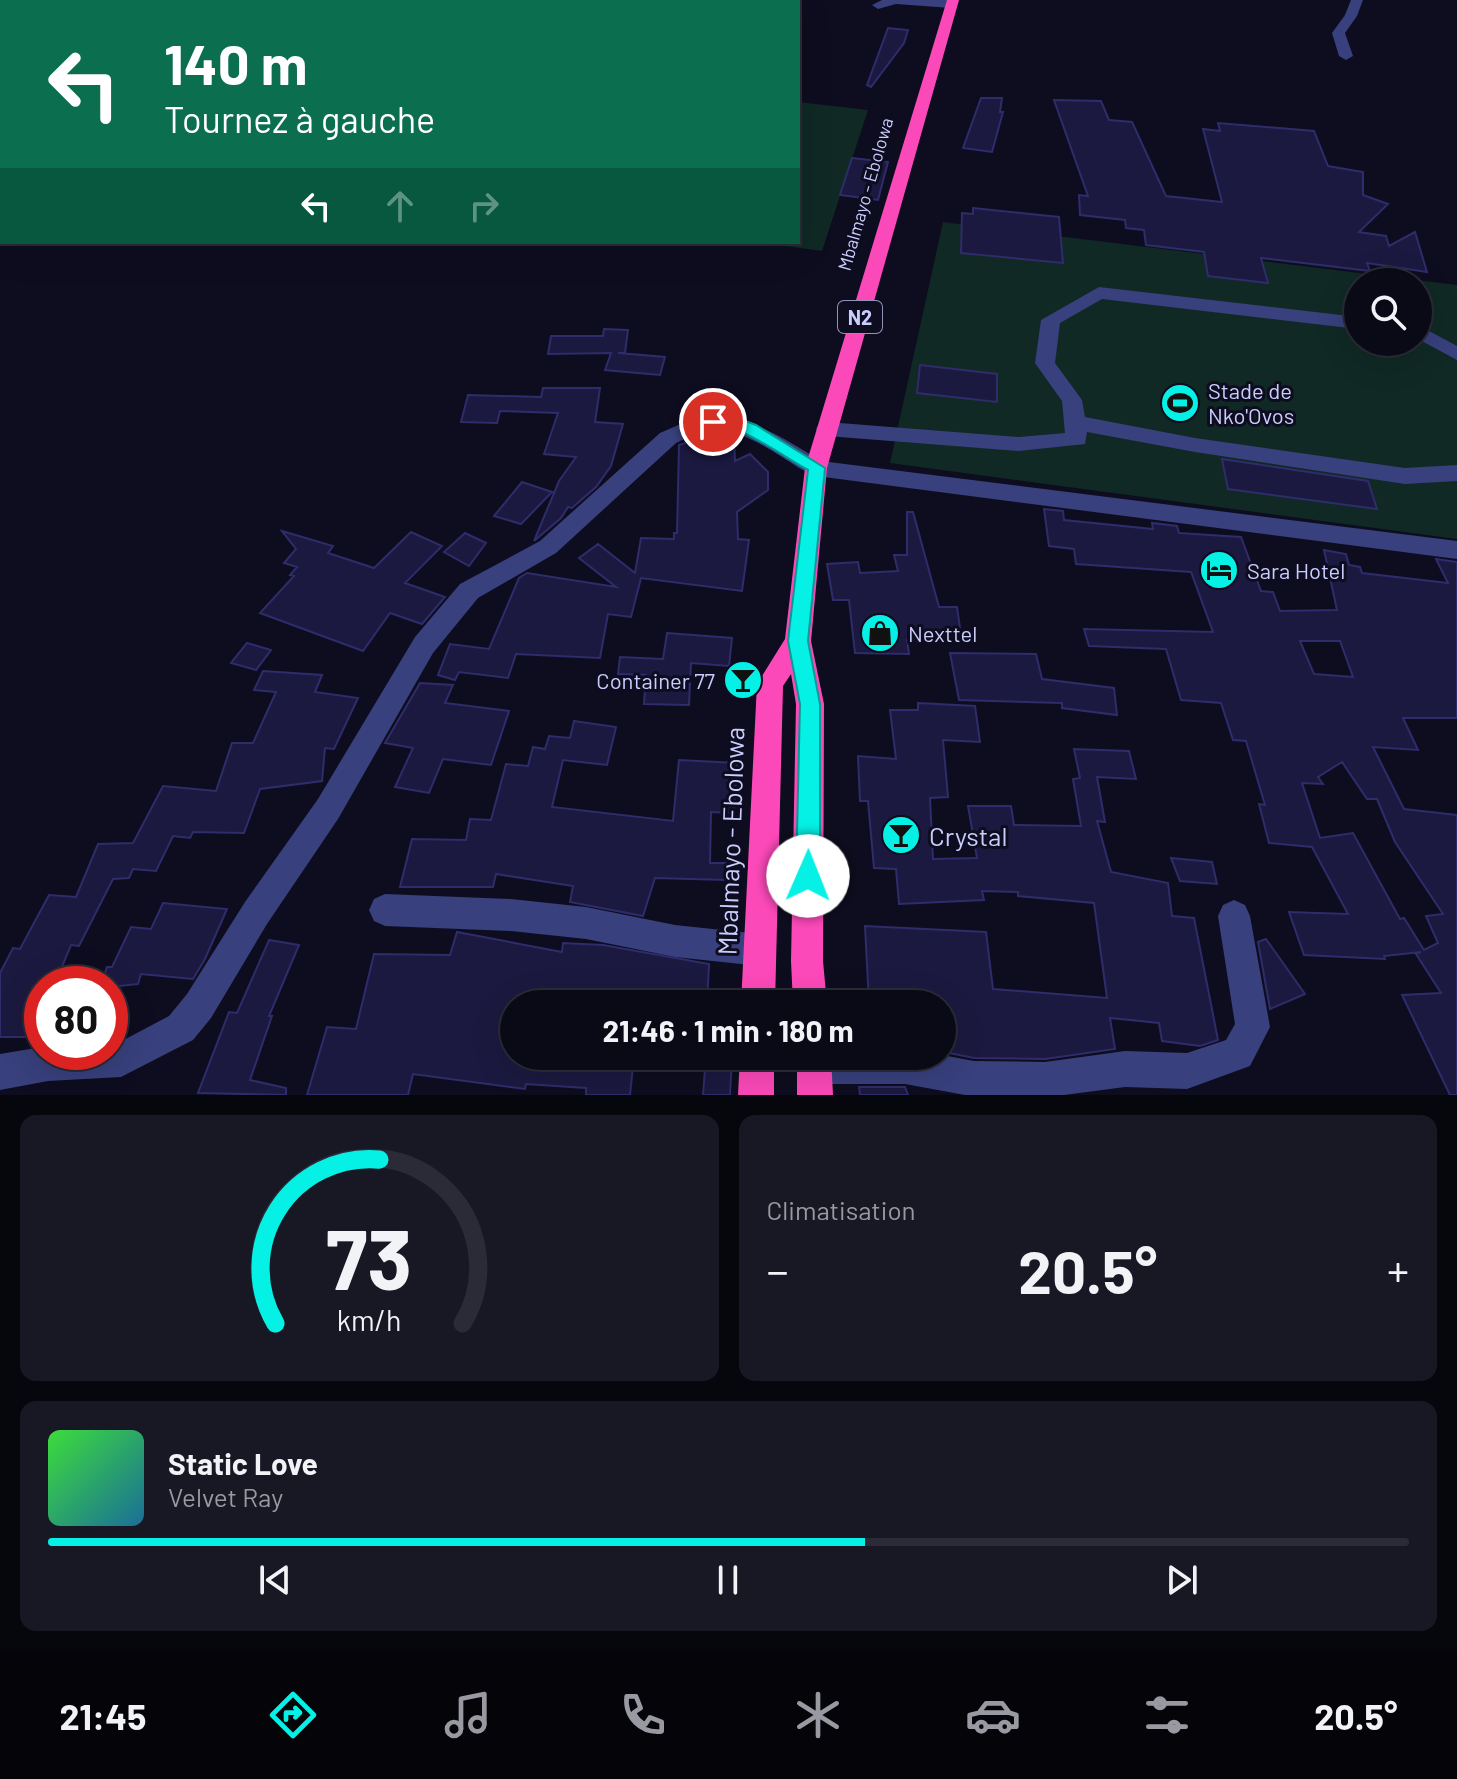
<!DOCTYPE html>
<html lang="fr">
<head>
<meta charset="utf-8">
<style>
	:root { --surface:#0a0a17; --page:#181824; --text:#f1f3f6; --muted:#999aa1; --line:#2a2b36; --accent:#05f1e5 }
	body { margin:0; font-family:Barlow,sans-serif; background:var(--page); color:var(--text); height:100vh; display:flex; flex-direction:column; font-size:30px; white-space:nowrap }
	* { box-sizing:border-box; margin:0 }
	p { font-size:26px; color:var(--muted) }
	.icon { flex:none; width:44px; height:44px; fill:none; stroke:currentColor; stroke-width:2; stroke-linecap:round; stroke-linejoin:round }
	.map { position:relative; height:1095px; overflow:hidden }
	.details { display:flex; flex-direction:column; gap:20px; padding:20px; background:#06060d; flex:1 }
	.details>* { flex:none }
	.banner { position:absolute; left:0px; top:0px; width:800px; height:244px; box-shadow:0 8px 32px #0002,0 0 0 2px var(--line); background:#0b6e4f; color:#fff; overflow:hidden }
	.buttons { position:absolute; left:1344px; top:268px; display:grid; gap:16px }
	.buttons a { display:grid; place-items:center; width:88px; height:88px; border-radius:50%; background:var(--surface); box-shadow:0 8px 32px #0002,0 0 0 2px var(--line); font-size:40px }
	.speed { position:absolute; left:24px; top:966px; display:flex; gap:16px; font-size:40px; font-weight:700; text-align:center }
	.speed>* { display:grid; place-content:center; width:104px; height:104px; border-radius:50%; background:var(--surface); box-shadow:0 8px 32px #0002,0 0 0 2px var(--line); line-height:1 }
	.speed .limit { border:12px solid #d22; background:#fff; color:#111 }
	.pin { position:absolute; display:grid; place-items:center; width:68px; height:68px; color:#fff; margin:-34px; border:4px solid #fff; border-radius:50%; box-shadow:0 2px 8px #0007 }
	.me { position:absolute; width:88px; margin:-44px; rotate:1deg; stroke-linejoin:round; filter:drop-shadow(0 0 6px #0008) }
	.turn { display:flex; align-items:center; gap:28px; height:168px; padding:0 32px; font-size:36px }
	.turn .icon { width:104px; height:104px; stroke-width:2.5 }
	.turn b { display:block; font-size:56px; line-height:68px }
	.lanes { display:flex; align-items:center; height:76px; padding:0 32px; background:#0003; justify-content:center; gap:40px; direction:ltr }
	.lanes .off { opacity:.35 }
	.big { font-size:60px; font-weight:700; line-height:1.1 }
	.details .card { flex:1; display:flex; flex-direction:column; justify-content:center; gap:12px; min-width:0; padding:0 28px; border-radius:16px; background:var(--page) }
	.details .dial { align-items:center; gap:0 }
	.dial svg { height:208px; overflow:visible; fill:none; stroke:var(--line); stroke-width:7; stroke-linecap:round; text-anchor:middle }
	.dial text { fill:var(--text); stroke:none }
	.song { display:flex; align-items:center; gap:24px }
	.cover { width:96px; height:96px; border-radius:12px; background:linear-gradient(135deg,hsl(120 70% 55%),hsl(200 70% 35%)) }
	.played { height:8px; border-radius:4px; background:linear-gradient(90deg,var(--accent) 60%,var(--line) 60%) }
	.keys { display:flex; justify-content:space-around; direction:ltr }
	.heat { display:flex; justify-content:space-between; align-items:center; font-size:44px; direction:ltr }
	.details .tiles { flex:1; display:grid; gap:20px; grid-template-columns:1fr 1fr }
	.card:last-child { grid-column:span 2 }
	.trip { position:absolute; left:500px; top:990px; width:456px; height:80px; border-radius:40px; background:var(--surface); box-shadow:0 8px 32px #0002,0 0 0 2px var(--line); font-weight:700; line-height:80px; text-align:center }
	.dock { display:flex; height:128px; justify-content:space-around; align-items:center; background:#040409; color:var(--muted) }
	.dock .icon { width:56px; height:56px }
	.dock .current { color:var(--accent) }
	.dock b { font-size:36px; color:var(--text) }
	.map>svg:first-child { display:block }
	.green { fill:#102924; fill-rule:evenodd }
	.building { fill:#1b193f; stroke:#2f2c6b; stroke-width:2; fill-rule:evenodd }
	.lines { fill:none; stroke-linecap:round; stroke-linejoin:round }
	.minor { fill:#38407d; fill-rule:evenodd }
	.highway { fill:#fc49b9; fill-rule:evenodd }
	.route { fill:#05f1e5; stroke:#039d95; stroke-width:2 }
	.labels { text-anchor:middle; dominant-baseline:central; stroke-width:6; stroke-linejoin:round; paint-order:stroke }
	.far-street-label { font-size:18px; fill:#cbcdfe; stroke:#0d0d1f }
	.shield { fill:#0d0d1f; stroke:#9293bb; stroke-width:2 }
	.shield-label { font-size:20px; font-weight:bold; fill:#cbcdfe }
	.poi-label { font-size:22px; fill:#cbcdfe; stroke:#0d0d1f; text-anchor:start }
	.near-poi-label { font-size:26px; fill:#cbcdfe; stroke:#0d0d1f; text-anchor:start }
	.near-street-label { font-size:26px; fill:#cbcdfe; stroke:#0d0d1f }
</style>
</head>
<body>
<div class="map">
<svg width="1457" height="1095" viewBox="0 0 1457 1095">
	<rect width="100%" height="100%" fill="#0d0d1f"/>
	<path class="green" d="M798,102L868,110L822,251L757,242H798Z
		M943,222L1457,285V539L890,463ZM1358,282H1418V342H1358Z"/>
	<path class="building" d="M888,28L908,30L904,43L871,87L867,85Z
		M981,98H1002L1000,112H1003L992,152L963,148Z
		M1054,100L1101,101L1109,120L1132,122L1166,196L1222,202L1203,129L1220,131L1218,123L1314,131L1328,166L1363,172V195L1388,204L1359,232L1386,236L1389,246L1415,232L1427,272L1367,263L1370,271L1261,258L1268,283L1208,276L1204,252L1146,245L1144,230L1126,228L1125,220L1080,215L1079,195L1088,196Z
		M852,158L888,162L878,200L840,195Z
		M973,208L1059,217L1063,263L961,253L962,213L973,214Z
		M604,329L628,330L625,353H618L665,357L660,375L605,370L611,353L548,354L551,336H603Z
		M920,365L997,374V402L917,393Z
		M543,388H600L595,422L623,424L611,466L596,487L572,508L568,507L561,518L534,541L559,481L576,457L544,454L558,413L500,411L497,423L461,422L468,395L541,397Z
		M725,435L734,437L735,461L750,454L768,472V490L737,512L738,539L749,540L742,591L641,578L631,617L608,614L600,658L516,654L508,678L459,672L455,680L438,675L450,644L489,649L519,578L527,573L616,587L579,558L598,544L635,573L641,538L674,539V533H677L679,445L706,436Z
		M1222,459L1368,481L1377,509L1228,489Z
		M522,482L552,492L521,524L494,516Z
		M1044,509L1063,511L1064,520L1153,529L1152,523L1177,526L1179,533L1241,537L1261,591L1273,592L1280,611L1337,610L1324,550L1346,554L1349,565L1360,567L1362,573L1448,583L1436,559L1457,562V718H1403L1418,750L1373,747L1404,809L1457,815V1095H1450L1402,995L1441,993L1416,954L1421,952L1384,956L1385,959L1304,955L1289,912L1348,914L1312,847L1269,843L1259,804L1265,805L1246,741L1233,740L1221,703L1181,700L1166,649L1089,646L1084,629L1213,632L1191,572L1076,564L1074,549L1049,546ZM1300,641H1340L1353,677L1314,674ZM1342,762L1367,799H1377L1395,842L1443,914L1426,916L1438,943L1424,950L1404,918L1400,919L1353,833L1320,838L1302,783L1323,784L1318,777Z
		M907,512H913L939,607H957L962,642L907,640L909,654L855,653L849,600H833L827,564L858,562L860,573L898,571L894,555H907Z
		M282,531L333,546L328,553L374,568L411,532L442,546L405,583L445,597L422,624L390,613L363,651L260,613L294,576L290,575L297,567L284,563L296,549Z
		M465,533L486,543L469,566L444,552Z
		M667,633L732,638L729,666L691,663L689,705L644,704L646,675L618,674L620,657L663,659Z
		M247,643L271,650L256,670L231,663Z
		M950,653L1036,654L1042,679L1114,688L1117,715L1062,708V703L959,700Z
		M263,671L322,675L315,692L358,698L334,749L325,748L322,781L260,789L244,833L193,832L190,838L173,836L156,871L133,869L129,878L113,879L79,946L71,945L55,984H42V1014L32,1037H0V973L13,948L20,949L49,895L76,897L98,844L133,843L163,786L216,791L232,743H253L276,692L254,690Z
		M420,683L453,685L445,703L509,711L491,765L443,759L429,793L395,787L413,748L385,743Z
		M918,703L975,706L980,742L943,740L948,797L930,798L933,859L977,858L968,806H1011L1014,825L1081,826L1073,779L1080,778L1074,749L1129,751L1136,779L1097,777L1105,822L1097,821L1111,872L1168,883L1172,916L1194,918L1218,1040L1200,1046L1162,1041L1159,1023L1110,1018L1115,1049L1045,1059L974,1058L944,1052L942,1004H869L865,926L986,932L993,989L1107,998L1094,903L1018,896V892L982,891L984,900L899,904L896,869L874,868L868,801H860L858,756L896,759L890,710H918Z
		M574,721L616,727L607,765L563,760L552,807L673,821L679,760L737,763L734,813L711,812L710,863H726V880L655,878L643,916L570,902L573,886L496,874L493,887H400L412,839L466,840L470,819L491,820L506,764L528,766L533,747L545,749L549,736L570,738Z
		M1171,858L1212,862L1217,884L1180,881Z
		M163,903L227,909L205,959L193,979L141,974L138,984L110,987V984H101L107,967H112L131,927L151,929Z
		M457,932L562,952L563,943L603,945L709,964L707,1004H514V1056H634L630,1095H586V1088L526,1084L525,1089L413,1074L408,1095H307L327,1027L356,1029L374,954L450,955Z
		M1266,939L1305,994L1270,1009L1258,942Z
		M269,940L299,945L269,1016H272L250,1080L286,1088V1095L198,1093L229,1012L237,1013Z
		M706,1056H732L730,1095H703Z
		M859,1087H905L908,1095H860Z"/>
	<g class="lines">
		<path class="minor" d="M882,0H947L957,4L951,8L896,4L878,9L872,5Z
			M1351,0H1363L1357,16L1345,33L1353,56L1346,60L1339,56L1332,33L1345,15Z
			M0,43H2V51H0Z
			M1099,287L1358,317V329L1102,299L1060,323L1055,363L1082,400L1085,417L1195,438L1405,468L1457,465V481L1405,484L1195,452L1087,432L1085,444L1019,451L827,436L819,434L816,429L819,424L827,422L1019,437L1065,433L1062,401L1035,363L1041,320Z
			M1418,325L1457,346V360L1418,339Z
			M710,416C753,417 785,439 821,461L1457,541V559L816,476C804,472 793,464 782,457C742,432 721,422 676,443L556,553L478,598L433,653L338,819L267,924L211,1018L193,1040L121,1077L48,1081L0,1090V1054L42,1047V1052H110V1043H118L169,1016L187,994L245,902L318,799L415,637L460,584L540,541L660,433L683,423Z
			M385,894L511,899L586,907L675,925L760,934L772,938L776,950L772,962L760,966L675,957L586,939L511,931L385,926L374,921L369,910L374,899Z
			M1234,900L1245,905L1250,916L1270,1027L1250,1066L1187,1089L1125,1087L1064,1095H965L905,1084H815L803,1078L797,1066L802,1056L942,1055L974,1061L1045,1062L1125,1051L1187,1053L1226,1040L1235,1024L1218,916L1223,905Z"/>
		<path class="highway" d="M947,0H959L827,468L811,641L824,704L823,961L827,1004H793L791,961L796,704L791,674L783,686L775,1004H741L757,684L785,639L805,468Z
			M740,1056H774V1095H738Z
			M797,1056H831L833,1095H797Z"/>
	</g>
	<path class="route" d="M732,416L756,425L825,468L808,641L820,704V876L816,884L808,887L800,884L796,876L800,704L788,641L808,470C784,457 760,438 734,429C724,425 713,431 705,422L713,417Z"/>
	<defs>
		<symbol id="stadium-disc" viewBox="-11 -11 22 22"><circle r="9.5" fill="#05f1e5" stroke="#0d0d1f"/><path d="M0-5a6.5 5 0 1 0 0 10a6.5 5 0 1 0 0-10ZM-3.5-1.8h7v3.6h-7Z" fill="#111"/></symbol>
		<symbol id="hotel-disc" viewBox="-11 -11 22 22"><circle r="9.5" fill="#05f1e5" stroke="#0d0d1f"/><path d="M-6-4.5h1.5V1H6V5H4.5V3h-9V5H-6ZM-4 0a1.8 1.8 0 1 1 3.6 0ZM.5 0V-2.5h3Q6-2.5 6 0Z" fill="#111"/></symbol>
		<symbol id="shop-disc" viewBox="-11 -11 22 22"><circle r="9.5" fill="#05f1e5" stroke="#0d0d1f"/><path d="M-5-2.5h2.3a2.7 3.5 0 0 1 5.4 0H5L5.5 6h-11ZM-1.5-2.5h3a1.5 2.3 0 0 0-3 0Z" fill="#111"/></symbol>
		<symbol id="bar-disc" viewBox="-11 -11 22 22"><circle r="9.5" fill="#05f1e5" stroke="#0d0d1f"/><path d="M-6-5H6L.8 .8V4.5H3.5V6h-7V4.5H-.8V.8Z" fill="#111"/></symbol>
	</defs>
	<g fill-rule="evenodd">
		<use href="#stadium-disc" x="1158" y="381" width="44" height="44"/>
		<use href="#hotel-disc" x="1197" y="548" width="44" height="44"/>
		<use href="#shop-disc" x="858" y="611" width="44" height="44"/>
		<use href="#bar-disc" x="721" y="658" width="44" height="44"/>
		<use href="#bar-disc" x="879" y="813" width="44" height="44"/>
	</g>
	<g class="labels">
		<g class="far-street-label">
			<text transform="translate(865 194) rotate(-74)">Mbalmayo - Ebolowa</text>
		</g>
		<rect class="shield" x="838" y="301" width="44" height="32" rx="6"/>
		<g class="shield-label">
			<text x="860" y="317">N2</text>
		</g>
		<g class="poi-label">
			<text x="1208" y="390">Stade de<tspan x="1208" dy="25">Nko'Ovos</tspan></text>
			<text x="1247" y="570">Sara Hotel</text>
			<text x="908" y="633">Nexttel</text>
			<text x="715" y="680" text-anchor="end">Container 77</text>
		</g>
		<g class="near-poi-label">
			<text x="929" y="835">Crystal</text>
		</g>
		<g class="near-street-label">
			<text transform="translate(730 841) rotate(-88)">Mbalmayo - Ebolowa</text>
		</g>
	</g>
</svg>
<div class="buttons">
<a><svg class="icon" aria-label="search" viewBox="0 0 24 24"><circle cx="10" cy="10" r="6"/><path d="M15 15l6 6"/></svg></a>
</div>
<div class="speed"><div class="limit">80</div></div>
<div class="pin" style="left:713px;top:422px;background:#d93025"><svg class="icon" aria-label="arrive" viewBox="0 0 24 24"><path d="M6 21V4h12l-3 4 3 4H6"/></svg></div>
<svg class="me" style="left:808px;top:876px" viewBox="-20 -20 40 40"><circle r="19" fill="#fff"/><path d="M0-13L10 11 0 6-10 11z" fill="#05f1e5"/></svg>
<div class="trip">21:46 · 1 min · 180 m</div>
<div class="banner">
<div class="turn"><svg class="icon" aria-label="left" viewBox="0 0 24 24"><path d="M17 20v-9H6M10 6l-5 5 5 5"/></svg><div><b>140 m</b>Tournez à gauche</div></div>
<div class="lanes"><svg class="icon" aria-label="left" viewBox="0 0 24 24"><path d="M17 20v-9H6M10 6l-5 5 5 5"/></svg><svg class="icon off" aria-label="ahead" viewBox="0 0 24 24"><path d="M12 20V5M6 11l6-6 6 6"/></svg><svg class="icon off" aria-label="right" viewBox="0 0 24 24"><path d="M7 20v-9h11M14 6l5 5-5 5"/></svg></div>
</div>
</div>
<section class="details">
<div class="tiles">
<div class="card dial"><svg viewBox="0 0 100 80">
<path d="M14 69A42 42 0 1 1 86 69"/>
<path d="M14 69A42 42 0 0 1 54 6" stroke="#05f1e5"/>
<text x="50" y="56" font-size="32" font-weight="700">73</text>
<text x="50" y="72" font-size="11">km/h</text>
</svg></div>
<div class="card"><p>Climatisation</p>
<div class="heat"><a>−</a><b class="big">20.5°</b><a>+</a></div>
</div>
<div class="card">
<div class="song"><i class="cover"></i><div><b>Static Love</b><p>Velvet Ray</p></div></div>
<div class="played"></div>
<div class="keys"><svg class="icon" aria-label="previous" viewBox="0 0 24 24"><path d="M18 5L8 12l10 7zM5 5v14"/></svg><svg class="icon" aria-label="pause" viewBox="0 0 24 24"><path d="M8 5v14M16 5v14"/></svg><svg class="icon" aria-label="next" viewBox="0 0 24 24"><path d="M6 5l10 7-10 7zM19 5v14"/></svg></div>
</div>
</div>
</section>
<nav class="dock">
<b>21:45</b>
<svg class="icon current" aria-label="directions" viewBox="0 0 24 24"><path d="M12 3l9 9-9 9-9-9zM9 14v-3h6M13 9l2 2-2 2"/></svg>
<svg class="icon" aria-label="music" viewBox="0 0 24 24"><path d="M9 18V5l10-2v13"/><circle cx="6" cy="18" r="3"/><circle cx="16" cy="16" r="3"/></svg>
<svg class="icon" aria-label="phone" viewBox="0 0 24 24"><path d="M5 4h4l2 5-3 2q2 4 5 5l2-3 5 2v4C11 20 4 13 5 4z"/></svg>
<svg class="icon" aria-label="climate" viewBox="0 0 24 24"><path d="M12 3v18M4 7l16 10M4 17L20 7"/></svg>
<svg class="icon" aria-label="car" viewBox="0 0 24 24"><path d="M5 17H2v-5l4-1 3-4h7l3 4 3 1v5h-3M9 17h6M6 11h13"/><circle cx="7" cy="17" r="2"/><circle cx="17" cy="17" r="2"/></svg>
<svg class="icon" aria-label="filters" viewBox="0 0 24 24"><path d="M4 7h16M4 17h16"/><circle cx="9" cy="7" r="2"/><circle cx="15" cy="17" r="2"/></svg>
<b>20.5°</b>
</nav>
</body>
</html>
